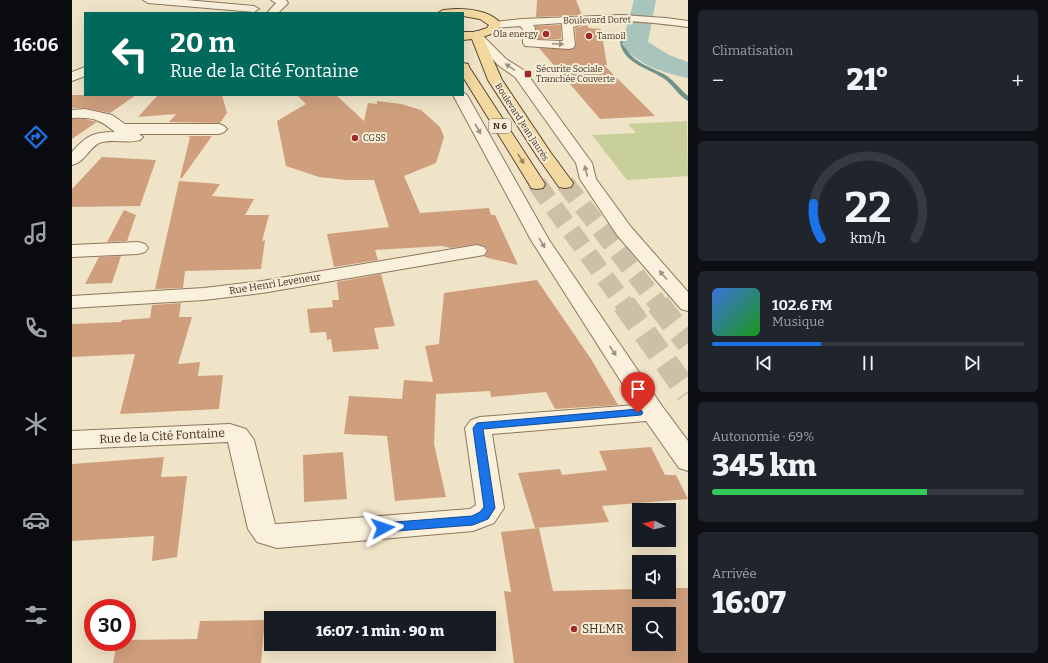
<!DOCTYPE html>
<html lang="fr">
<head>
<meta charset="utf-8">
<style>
	:root { --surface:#171b24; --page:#20242c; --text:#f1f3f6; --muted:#9ea1a6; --line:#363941; --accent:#1a73e8 }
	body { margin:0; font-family:Bitter,serif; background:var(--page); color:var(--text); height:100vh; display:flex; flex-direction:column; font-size:15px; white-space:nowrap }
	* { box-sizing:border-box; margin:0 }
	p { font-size:13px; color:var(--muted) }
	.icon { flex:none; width:22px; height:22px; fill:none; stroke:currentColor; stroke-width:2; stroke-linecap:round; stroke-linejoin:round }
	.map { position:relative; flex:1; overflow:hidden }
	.drawer { display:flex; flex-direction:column; gap:10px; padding:10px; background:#0d0f14; width:360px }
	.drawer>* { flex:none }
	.banner { position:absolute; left:12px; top:12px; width:380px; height:84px; border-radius:0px; box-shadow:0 4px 16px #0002; background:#00695c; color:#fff; overflow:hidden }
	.needle { width:26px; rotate:277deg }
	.buttons { position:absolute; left:560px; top:503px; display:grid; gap:8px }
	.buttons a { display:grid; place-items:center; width:44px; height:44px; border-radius:0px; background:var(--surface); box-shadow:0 4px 16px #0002; font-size:20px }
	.speed { position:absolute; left:12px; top:599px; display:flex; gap:8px; font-size:20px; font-weight:700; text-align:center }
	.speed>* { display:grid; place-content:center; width:52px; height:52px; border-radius:50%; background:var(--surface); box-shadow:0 4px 16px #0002; line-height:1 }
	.speed .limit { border:6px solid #d22; background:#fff; color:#111 }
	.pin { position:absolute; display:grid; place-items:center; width:34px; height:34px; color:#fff; margin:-41px -17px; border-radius:50% 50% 50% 0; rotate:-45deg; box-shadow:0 0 4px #0007 }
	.pin .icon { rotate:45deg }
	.me { position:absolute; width:44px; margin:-22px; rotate:85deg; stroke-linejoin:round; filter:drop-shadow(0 0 3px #0008) }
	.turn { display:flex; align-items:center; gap:14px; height:84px; padding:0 20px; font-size:18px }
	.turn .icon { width:52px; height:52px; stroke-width:2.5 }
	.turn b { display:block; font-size:28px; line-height:34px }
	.big { font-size:30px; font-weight:800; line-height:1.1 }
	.drawer .widget { flex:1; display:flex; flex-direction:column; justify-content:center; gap:6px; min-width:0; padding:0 14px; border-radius:6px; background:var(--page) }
	.drawer .dial { align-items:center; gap:0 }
	.dial svg { height:104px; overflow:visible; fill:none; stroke:var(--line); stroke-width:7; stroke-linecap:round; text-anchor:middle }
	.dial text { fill:var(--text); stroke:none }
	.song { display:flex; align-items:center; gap:12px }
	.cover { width:48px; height:48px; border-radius:6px; background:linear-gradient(135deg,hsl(220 70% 55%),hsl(120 70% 35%)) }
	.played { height:4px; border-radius:2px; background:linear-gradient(90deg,var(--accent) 35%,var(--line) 35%) }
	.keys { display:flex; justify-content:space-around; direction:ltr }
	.heat { display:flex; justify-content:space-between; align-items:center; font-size:22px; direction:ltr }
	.charge { height:6px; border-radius:3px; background:linear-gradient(90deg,#34c759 69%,var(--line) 0) }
	.trip { position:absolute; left:192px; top:611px; width:232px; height:40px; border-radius:0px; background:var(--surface); box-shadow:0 4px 16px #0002; font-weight:800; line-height:40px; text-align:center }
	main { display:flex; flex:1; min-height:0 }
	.dock { display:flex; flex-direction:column; width:72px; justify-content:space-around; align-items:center; background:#090b0e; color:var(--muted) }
	.dock .icon { width:28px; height:28px }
	.dock .selected { color:var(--accent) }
	.dock b { font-size:18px; color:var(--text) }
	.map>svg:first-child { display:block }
	.green { fill:#c9cf9b }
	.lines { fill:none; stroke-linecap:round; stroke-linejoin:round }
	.stream { fill:#6f938a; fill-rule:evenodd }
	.river { fill:#a9c4bc; fill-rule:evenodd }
	.building { fill:#cf9f7d; fill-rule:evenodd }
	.major-tunnel-far1 { stroke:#ccc0a6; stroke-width:19; stroke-dasharray:19 10; stroke-linecap:butt }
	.major-tunnel { stroke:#ccc0a6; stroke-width:24; stroke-dasharray:24 12; stroke-linecap:butt }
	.minor-casing { stroke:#8d765c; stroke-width:2 }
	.major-casing { stroke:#5b4430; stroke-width:2 }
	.minor { fill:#faf1dc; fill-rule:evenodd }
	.major { fill:#f3d9a0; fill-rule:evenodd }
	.oneway { fill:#9c907e }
	.oneway2 { fill:#988460 }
	.route { fill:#1a73e8; stroke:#114b97 }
	.poi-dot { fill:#9e2a2b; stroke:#f7eed8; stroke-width:1.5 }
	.labels { text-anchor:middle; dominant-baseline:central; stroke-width:4; stroke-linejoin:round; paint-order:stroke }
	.far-street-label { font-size:9px; fill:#3d2e20; stroke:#f7eed8 }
	.far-poi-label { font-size:9px; fill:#3d2e20; stroke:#f7eed8; text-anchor:start }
	.shield { fill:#f7eed8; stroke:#756857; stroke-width:1 }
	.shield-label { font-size:9px; font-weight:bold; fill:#3d2e20 }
	.street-label { font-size:10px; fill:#3d2e20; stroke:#f7eed8 }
	.near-street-label { font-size:12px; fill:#3d2e20; stroke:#f7eed8 }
	.near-poi-label { font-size:12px; fill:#3d2e20; stroke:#f7eed8; text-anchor:start }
</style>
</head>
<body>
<main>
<nav class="dock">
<b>16:06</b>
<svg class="icon selected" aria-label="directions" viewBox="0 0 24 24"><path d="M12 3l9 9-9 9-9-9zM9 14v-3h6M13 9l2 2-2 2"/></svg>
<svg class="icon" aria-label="music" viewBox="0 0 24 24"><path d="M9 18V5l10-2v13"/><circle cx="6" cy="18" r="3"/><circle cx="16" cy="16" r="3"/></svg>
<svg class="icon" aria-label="phone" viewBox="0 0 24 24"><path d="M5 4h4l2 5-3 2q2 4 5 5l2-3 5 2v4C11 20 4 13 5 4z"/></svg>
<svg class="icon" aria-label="climate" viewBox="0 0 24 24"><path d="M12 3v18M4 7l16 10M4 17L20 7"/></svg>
<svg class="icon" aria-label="car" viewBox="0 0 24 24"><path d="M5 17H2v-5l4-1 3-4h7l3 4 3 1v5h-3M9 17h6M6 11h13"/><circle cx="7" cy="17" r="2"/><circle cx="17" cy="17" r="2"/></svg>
<svg class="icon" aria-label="filters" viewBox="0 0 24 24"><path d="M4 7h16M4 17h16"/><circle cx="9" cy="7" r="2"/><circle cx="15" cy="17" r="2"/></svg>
</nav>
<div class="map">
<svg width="616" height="663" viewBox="0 0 616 663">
	<rect width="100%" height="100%" fill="#f0e4c8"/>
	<path class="green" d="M615,121L616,176L555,180L520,135L564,133L556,124Z"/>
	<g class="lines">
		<path class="stream" d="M566,28H567V30L558,36L553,42C555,62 581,67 595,76C603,82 609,90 616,96V101C608,97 602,87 595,81C581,69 551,65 548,42L555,34Z"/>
		<path class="river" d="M562,0H584L576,42L597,55L616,62V78C592,73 565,65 550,44Z"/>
	</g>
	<path class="building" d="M465,0H504L510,15L464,17Z
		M489,25V39H464V26Z
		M515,25L517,28L529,29L535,65H532L583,116L528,119L467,48L501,49L504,45L503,28Z
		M0,95H64L38,113L13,108H0Z
		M86,95H150L155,113L148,123L97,122L104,114L66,117Z
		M225,95H264L292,121L296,103L305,104V101L329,104L349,110L368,127L372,137L364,163L332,176L348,213L417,208L419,215H423L446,265L412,257L416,250L412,246L405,244L379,248L370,246L303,250L306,260L262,267L255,234L317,227L302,180H274L247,177L214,166L205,121L234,104Z
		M0,119H13L25,122L0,139Z
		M114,136H140L110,178H108L118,137Z
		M30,157L84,160L68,206L0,207V189Z
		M107,181L148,184L140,196L182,199L173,215H197L190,241L193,240L189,269L113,271L111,288L83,289Z
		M52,210L64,215L55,241L35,242Z
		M49,256L40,283L13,284L27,257Z
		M309,274L323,326L302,328L307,349L261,352L259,339L255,340L254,332L238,333L235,309L261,307L260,300H267L265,282Z
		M465,280L519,359L546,405L483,409L474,392L419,397L418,391L364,394L362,444L374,497L323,501L315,436L272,434L277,396L330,399L332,380L361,382L353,346L367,344L372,293Z
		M109,303L107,317H120L106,364L128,362L126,376L151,375L147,409L48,414L63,354L0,357V324L49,322L50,320L78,318L80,305Z
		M579,447L593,475H604L616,499L530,506L537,522L463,528L446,473L488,469L490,475L535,470L527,451Z
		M271,452L275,499L232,502L231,455Z
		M92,457L89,477L115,476L105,557L80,561L82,536L0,541V464Z
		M467,528L481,591L567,589V592H597V588H616V663H442L432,591L439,592L429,532ZM567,614H597V644H567Z
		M193,620L189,663H41L45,642H55V640L125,639L128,621Z"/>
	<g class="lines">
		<path class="major-tunnel-far1" d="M493,183L587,305
			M465,184L553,305"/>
		<path class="major-tunnel" d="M552,304L616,393
			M586,304L616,343"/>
		<defs>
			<path id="minor" d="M71,0H114L182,6L187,9L182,12L76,3Z
				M199,0H214L216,3L206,13H195L204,3Z
				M550,15L594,18L616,21V27C583,23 532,16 501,27L503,45L501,48L497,49L453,46L451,43V29L448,26L423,28L419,27L417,25L419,23L423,22L450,19ZM490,23L491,41L463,40V28L461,25Z
				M404,31L408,33L434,59L453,71L520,163L524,179L559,227L616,292V311L609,309L545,235L508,179L504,163L443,77L426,65L400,37L398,35L400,33Z
				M13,67V76L0,81V72Z
				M391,92L395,95L477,240L590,406L616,441V471L607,468L574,421L420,434L432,508L422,523L401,531L205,548L185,542L176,529L156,442L0,449V431L158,424L174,429L182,440L203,524H205L398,509L404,505L393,428L399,420L408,417L564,405L459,240L381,95H391Z
				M13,109L40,115L53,124H147L152,126L155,129L152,132L147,134H67L71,137L68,140C55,144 40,138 27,143C16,149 13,162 0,165V152C14,136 21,132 43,132C27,119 21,117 0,118V110Z
				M66,242L73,244L76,248L73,252L66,254L0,257V245Z
				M405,245L412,247L415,251L412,255L190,293L132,300L0,308V296L132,288L190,281Z"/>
			<path id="major" d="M384,9C399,9 419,11 429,24L424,32L411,37L430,80L479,153L501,183L499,187L493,188L487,187L465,156L416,80L400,39L391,40V32H403L415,28L417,25L408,19L391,16V13H366L371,10Z
				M391,63L396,64L397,67L473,184L471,188L465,189L459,188L457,184L391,77Z"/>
		</defs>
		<use href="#minor" class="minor-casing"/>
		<use href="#major" class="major-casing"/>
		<use href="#minor" class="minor"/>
		<use href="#major" class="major"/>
	</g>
	<defs><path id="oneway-solid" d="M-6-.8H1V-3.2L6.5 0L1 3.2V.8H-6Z"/></defs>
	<g class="oneway">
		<use href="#oneway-solid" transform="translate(486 44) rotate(3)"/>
		<use href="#oneway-solid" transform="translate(438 67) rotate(-146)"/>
		<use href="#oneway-solid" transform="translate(406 129) rotate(61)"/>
		<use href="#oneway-solid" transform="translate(514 171) rotate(-105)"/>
		<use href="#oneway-solid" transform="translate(470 243) rotate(58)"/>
		<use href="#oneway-solid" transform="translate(591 275) rotate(-131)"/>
		<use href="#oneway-solid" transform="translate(541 351) rotate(57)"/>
	</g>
	<use class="oneway2" href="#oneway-solid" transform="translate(449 159) rotate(58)"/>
	<path class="route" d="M566,409L569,410L571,413L569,415L411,429L423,508L416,519L401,525L311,532L306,531L305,528L306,524L311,523L400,516L408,512L412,507L401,428L405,423Z"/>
	<g class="poi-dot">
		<circle cx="474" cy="34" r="4"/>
		<circle cx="517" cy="36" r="4"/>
		<rect x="452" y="70" width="8" height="8" rx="2"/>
		<circle cx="283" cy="138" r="4"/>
		<circle cx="502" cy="629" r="4"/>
	</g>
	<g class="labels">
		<g class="far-street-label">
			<text transform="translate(525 20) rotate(-1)">Boulevard Doret</text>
			<text transform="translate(450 122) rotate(57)">Boulevard Jean Jaurès</text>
		</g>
		<g class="far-poi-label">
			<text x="466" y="34" text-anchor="end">Ola energy</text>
			<text x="525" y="36">Tamoil</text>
			<text x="464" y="69">Sécurite Sociale<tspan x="464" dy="10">Tranchée Couverte</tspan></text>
			<text x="291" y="138">CGSS</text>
		</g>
		<rect class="shield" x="417" y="119" width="22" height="14" rx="3"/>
		<g class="shield-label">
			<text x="428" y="126">N 6</text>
		</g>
		<g class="street-label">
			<text transform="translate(203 284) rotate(-9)">Rue Henri Leveneur</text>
		</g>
		<g class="near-street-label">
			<text transform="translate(90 436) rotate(-3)">Rue de la Cité Fontaine</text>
		</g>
		<g class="near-poi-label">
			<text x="510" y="629">SHLMR</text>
		</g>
	</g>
</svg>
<div class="buttons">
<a><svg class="needle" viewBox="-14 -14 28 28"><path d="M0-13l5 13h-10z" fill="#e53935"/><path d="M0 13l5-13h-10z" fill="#9ea1a6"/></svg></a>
<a><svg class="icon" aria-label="sound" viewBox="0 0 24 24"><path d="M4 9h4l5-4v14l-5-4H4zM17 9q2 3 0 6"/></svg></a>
<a><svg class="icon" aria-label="search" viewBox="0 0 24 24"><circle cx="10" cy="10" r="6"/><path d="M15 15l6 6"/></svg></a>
</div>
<div class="speed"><div class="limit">30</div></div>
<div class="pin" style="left:566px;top:413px;background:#d93025"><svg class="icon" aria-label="arrive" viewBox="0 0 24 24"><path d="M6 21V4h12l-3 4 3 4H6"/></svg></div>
<svg class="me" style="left:311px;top:528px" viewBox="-20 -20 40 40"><path d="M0-17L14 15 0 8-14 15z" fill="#1a73e8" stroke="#fff" stroke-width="4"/></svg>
<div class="trip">16:07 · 1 min · 90 m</div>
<div class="banner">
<div class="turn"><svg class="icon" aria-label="left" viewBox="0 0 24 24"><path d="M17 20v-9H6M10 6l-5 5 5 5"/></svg><div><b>20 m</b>Rue de la Cité Fontaine</div></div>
</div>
</div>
<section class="drawer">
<div class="widget"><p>Climatisation</p>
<div class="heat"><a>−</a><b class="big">21°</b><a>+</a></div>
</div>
<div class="widget dial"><svg viewBox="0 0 100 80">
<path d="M14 69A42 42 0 1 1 86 69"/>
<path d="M14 69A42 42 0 0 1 8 42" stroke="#1a73e8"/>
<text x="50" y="56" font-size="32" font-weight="700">22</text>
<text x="50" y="72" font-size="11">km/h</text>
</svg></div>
<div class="widget">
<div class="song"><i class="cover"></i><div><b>102.6 FM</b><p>Musique</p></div></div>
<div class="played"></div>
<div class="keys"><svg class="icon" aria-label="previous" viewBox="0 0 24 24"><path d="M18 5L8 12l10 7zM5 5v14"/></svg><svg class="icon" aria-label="pause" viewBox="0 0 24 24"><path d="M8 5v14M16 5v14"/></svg><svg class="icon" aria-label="next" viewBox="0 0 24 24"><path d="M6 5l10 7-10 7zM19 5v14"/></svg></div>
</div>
<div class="widget"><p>Autonomie · 69%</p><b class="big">345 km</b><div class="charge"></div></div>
<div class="widget"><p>Arrivée</p><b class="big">16:07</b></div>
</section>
</main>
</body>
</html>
